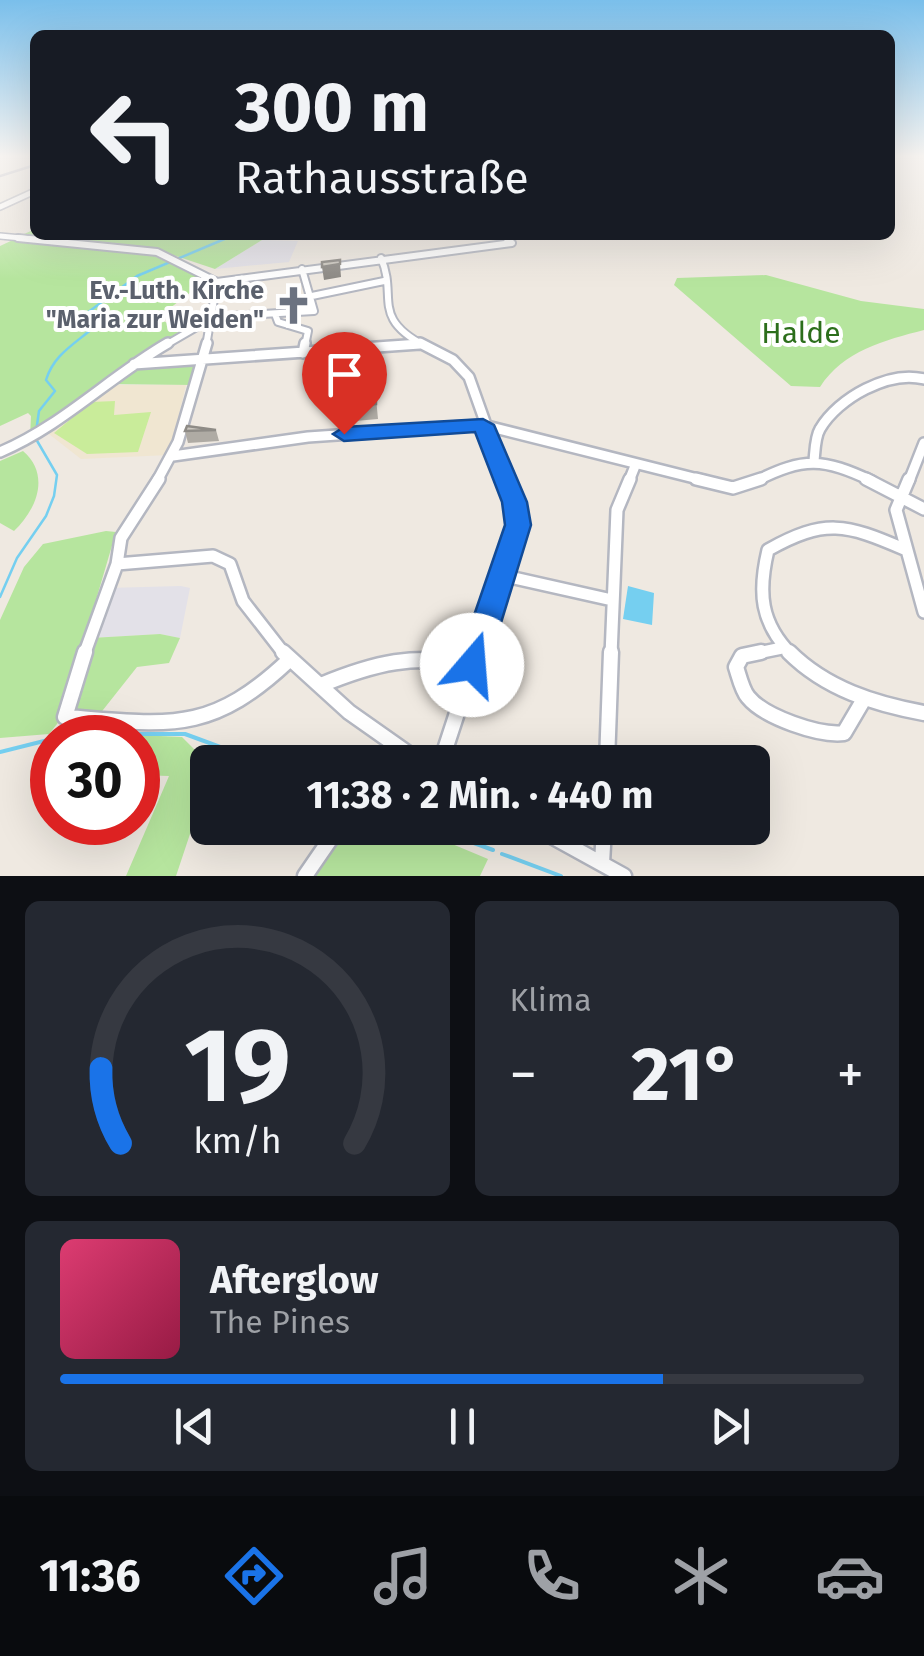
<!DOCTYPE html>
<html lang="de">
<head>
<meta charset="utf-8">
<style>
	:root { --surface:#171b24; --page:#242831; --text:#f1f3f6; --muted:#9ea1a6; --line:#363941; --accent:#1a73e8 }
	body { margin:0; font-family:"Fira Sans",sans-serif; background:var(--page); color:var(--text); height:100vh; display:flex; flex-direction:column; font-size:38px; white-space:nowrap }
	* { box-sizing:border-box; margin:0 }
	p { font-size:32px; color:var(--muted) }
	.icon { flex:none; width:55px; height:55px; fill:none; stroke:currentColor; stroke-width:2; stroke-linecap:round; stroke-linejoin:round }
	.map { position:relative; height:876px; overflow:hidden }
	.sheet { display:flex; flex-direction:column; gap:25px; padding:25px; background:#0d0f14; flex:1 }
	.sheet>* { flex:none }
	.banner { position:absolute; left:30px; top:30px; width:865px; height:210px; border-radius:15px; box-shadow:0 10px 40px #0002; background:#171b24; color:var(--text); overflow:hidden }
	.speed { position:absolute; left:30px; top:715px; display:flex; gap:20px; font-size:50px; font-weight:700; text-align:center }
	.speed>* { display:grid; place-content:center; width:130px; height:130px; border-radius:50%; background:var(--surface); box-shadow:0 10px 40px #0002; line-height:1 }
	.speed .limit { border:15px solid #d22; background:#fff; color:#111 }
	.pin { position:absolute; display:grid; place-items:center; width:85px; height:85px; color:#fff; margin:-102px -42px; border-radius:50% 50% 50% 0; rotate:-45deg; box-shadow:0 0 10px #0007 }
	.pin .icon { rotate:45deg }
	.me { position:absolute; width:110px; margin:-55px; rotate:18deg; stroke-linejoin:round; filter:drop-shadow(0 0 8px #0008) }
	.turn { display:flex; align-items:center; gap:35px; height:210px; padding:0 40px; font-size:45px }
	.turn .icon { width:130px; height:130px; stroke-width:2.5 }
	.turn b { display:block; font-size:70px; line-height:85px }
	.big { font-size:75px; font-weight:700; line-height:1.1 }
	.sheet .card { flex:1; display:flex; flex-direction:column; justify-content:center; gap:15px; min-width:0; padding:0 35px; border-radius:15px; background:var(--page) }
	.sheet .dial { align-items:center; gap:0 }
	.dial svg { height:260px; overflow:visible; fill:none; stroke:var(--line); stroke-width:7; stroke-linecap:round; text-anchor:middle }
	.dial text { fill:var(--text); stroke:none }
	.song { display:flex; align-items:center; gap:30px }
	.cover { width:120px; height:120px; border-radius:15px; background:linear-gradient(135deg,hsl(340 70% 55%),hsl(340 70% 35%)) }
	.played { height:10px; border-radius:5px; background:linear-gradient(90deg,var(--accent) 75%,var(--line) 75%) }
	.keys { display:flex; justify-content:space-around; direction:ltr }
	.heat { display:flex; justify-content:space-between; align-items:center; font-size:55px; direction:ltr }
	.sheet .tiles { flex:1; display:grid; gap:25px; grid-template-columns:1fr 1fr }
	.card:last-child { grid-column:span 2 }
	.trip { position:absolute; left:190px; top:745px; width:580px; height:100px; border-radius:15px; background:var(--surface); box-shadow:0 10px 40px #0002; font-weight:700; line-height:100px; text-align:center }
	.dock { display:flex; height:160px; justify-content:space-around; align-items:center; background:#090b0e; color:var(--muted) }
	.dock .icon { width:70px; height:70px }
	.dock .current { color:var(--accent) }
	.dock b { font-size:45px; color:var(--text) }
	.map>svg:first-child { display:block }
	.industrial { fill:#e3e1e8 }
	.education { fill:#f0e6d1 }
	.green { fill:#b6e59e }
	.pitch { fill:#c9ec9a }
	.water { fill:#75cff0 }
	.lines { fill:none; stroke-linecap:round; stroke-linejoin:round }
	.stream-far1 { stroke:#75cff0; stroke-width:2.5 }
	.stream { stroke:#75cff0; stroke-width:4 }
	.minor-far4-casing { stroke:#b4b7c1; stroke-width:8 }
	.minor-far3-casing { stroke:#b4b7c1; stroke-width:10 }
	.minor-far2-casing { stroke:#b4b7c1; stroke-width:14 }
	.minor-far1-casing { stroke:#b4b7c1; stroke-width:16 }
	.minor-casing { stroke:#b4b7c1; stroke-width:19 }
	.minor-far4 { stroke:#fff; stroke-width:5 }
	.minor-far3 { stroke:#fff; stroke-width:6 }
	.minor-far2 { stroke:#fff; stroke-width:9 }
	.minor-far1 { stroke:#fff; stroke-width:11 }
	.minor { stroke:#fff; stroke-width:14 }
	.rail { stroke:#a3a6b8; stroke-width:2.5 }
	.wall { fill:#afaba4 }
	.shaded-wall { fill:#8e8b86 }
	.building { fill:#cbc7bf; stroke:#8e8b86; stroke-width:2.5 }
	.route { fill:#1a73e8; stroke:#114b97; stroke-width:2.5 }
	.labels { text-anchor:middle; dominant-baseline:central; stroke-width:8; stroke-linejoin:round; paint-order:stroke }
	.far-worship-label { font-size:25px; font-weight:bold; fill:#5b616d; stroke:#fff; text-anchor:end }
	.park-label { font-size:30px; fill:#2c6e1b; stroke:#fff }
</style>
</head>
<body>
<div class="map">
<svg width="924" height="876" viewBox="0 0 924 876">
	<rect width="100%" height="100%" fill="#efe9e1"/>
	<path class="industrial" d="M262,240L298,241L289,262L215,269Z
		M181,586L190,588L180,638L160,634L91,638L107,588Z"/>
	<path class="education" d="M111,385H186L169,455L81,459L49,434Z"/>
	<path class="green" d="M35,229V235H452L262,240L215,269L149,247L22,235Z
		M15,239L142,251L208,279L157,318L182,330L129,363L30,437L31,416L28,413L0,426V246Z
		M766,275L861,301L924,309V330C885,340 843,351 820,387L791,386L674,285L677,278Z
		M200,361L193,385L106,384L132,364Z
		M23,451C50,474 38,508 14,531L0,523V461Z
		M106,531L116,532L61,719L49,734L0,738V620L24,567L43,544Z
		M160,634L180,638L169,663L137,667L99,715L74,713L71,703L91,638Z
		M138,735L182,737L194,749L226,759L208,762L207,783L176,876H126L169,776L138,775V738L65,737Z
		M343,828H414L488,859L480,876H311Z"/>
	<path class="pitch" d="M115,401L114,415L151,412L138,452L87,454L54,433L91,402Z"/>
	<path class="water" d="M628,586L654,593L652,625L623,619Z"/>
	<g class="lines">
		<path class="stream-far1" d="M36,432L39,411L55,391L46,380C54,354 75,344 94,327L87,313L137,276L234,235
			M0,597L17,558L46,516L54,496L57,475L36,439"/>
		<path class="stream" d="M57,738L71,734H185L261,762
			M0,752L52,739
			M433,828L493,850
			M502,854L561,876"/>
		<defs>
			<path id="minor-far4" d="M0,207L35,191
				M0,236L43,240"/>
			<path id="minor-far3" d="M18,238L157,252L217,282
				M381,258C398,297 370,317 425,346
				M217,282L512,243L507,239
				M312,296L384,281
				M275,314L278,322L308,331L305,346
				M164,346L214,317L314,311L302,269
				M206,346L217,282
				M393,346L420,344"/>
			<path id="minor-far2" d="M420,343L453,360L469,377L506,481
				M303,353L305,343
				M134,364L420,344
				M0,452C62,426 109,377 168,343
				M173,456L308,437L483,425L706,481
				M814,461C815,452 815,437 820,429C838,398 889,370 924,379
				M157,481L178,442L207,343
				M629,481L635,466
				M756,481C804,457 823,458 872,481
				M909,481L924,443"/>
			<path id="minor-far1" d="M159,479L121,538L117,564L213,556L230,564L243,601L285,655
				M696,479L733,488L761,479
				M866,479L924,509
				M909,479L896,510L924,612
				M501,575L612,600
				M84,655L117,564
				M476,655L518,525L505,479
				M611,655L617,510L630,479
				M748,655L782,648
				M792,655C760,623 758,592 768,550C825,518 846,524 904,549"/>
			<path id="minor" d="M85,652L65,717C167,724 208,736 288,661
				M283,652L349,712L420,762
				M761,652L742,656L736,667C739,676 742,690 748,697C764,717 819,736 844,733L864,699
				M789,652C826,689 875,704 924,713
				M321,685C374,663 415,653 472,665
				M383,762L396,748
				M441,762L477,652
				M607,762L611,652
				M537,828L624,876
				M602,863L604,828
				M305,876L338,828"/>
		</defs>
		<use href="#minor-far4" class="minor-far4-casing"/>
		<use href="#minor-far3" class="minor-far3-casing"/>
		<use href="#minor-far2" class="minor-far2-casing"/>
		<use href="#minor-far1" class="minor-far1-casing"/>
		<use href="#minor" class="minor-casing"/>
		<use href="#minor-far4" class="minor-far4"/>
		<use href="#minor-far3" class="minor-far3"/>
		<use href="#minor-far2" class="minor-far2"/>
		<use href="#minor-far1" class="minor-far1"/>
		<use href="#minor" class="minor"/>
		<path class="rail" d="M0,176L35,165"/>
	</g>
	<path class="wall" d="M376,398L378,419L355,421L353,399Z
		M216,430L219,441L188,443L185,431Z"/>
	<path class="shaded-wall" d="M340,264L341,277L324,280L322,267Z"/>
	<path class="building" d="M340,260V264L322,267V262Z
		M376,398V404L353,406V399Z
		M187,426L216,430L185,431Z"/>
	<linearGradient id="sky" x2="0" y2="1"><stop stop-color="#7abfeb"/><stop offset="0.56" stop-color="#f8f5f2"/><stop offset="1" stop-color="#f8f5f2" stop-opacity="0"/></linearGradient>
	<rect width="924" height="279" fill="url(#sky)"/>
	<path class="route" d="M483,419L494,425L527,502L531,525L488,665L484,675L472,679L461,675L457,665L505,525L502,502L475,432L344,441L333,434L344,427Z"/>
	<defs>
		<symbol id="church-bare" viewBox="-9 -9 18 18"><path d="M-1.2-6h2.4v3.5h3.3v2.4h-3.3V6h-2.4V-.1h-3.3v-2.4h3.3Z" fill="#6b7280" stroke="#fff" stroke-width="2.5" paint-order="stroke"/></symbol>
	</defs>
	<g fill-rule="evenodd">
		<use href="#church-bare" x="266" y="278" width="55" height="55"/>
	</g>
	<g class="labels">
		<g class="far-worship-label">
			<text x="264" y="291">Ev.-Luth. Kirche<tspan x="264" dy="29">"Maria zur Weiden"</tspan></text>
		</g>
		<g class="park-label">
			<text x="801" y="333">Halde</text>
		</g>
	</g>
</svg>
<div class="speed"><div class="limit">30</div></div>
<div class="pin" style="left:344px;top:434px;background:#d93025"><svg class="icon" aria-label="arrive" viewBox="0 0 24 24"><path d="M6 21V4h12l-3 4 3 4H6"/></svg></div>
<svg class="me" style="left:472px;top:665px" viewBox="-20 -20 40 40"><circle r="19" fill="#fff"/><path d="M0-13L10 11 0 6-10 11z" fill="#1a73e8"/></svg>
<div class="trip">11:38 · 2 Min. · 440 m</div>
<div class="banner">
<div class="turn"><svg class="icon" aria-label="left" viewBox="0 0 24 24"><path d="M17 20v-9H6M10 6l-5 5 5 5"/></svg><div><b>300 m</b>Rathausstraße</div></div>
</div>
</div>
<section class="sheet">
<div class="tiles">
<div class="card dial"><svg viewBox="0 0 100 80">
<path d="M14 69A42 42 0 1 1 86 69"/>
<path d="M14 69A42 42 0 0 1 8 46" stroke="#1a73e8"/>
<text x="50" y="56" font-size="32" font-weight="700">19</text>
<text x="50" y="72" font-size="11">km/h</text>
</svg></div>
<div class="card"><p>Klima</p>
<div class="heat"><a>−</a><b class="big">21°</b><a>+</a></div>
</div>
<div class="card">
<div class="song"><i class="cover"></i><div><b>Afterglow</b><p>The Pines</p></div></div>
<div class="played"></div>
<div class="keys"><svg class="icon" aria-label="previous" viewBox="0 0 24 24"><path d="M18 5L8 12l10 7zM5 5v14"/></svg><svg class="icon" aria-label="pause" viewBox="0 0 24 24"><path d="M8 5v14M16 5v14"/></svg><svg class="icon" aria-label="next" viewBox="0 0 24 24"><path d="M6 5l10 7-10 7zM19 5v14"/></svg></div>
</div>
</div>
</section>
<nav class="dock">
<b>11:36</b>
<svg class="icon current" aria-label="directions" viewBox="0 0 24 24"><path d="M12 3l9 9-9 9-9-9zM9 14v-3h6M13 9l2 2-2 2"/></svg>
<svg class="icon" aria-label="music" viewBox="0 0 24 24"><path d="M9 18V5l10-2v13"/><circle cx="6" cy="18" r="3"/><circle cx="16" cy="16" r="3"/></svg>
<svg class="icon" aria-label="phone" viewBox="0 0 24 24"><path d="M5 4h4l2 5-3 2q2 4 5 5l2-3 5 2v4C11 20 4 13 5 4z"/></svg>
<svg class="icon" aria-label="climate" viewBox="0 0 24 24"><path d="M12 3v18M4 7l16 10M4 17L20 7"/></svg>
<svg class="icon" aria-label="car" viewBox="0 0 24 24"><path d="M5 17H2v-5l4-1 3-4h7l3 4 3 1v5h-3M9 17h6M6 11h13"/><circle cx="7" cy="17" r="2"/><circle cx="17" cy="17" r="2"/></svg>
</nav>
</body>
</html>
